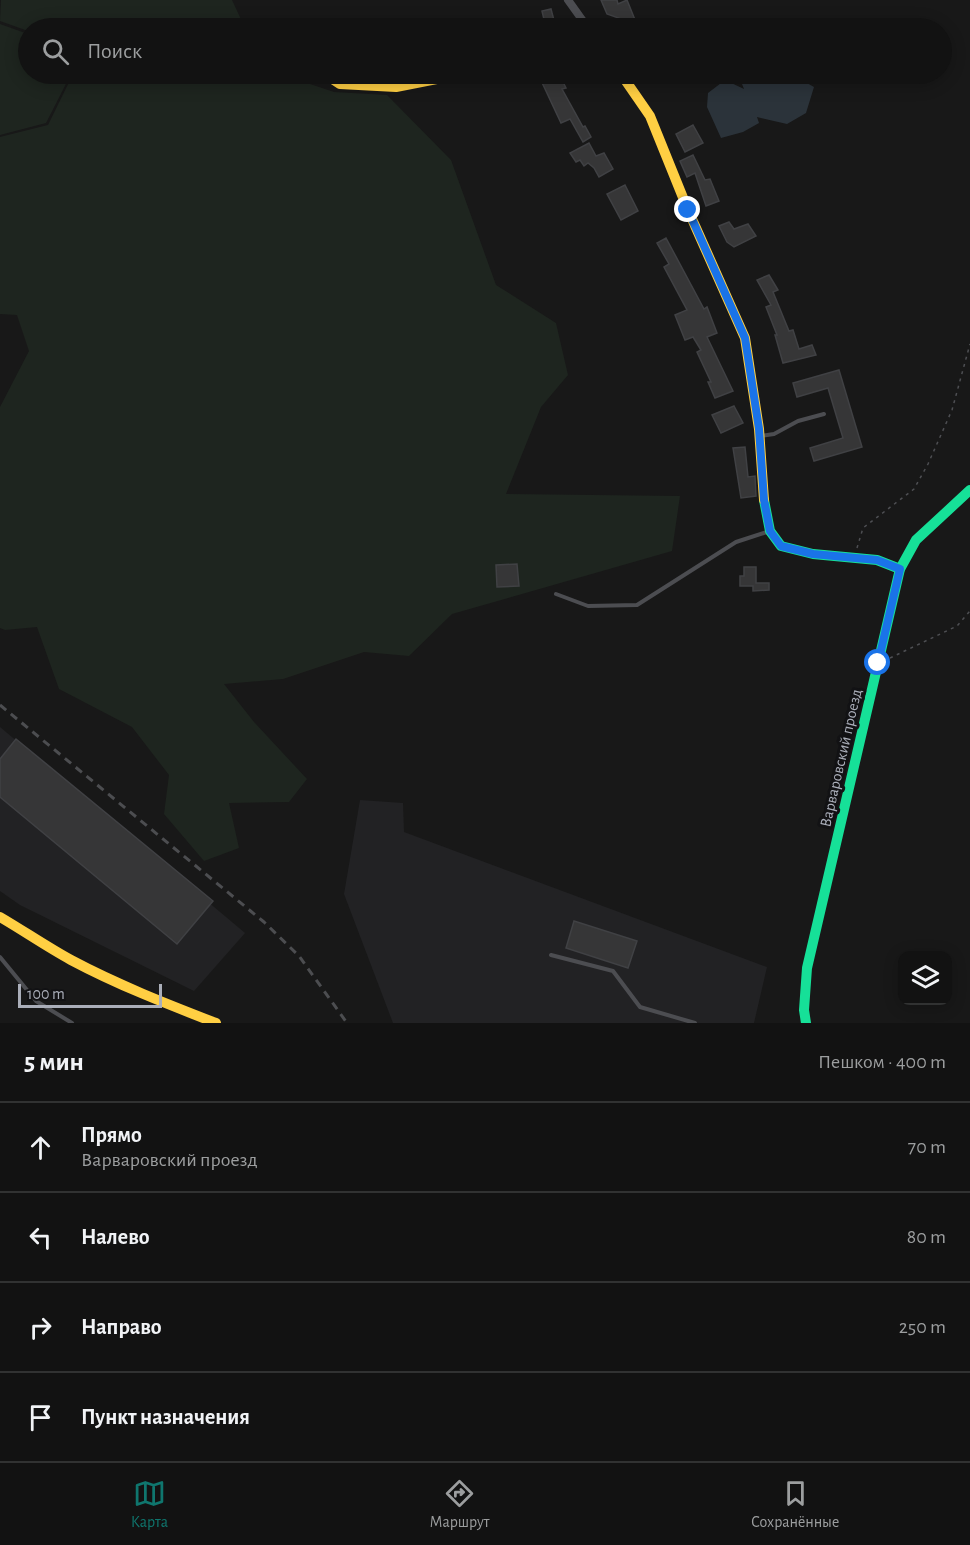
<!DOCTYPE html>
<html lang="ru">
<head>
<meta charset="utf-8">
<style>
  body { margin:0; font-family:"Alegreya Sans",sans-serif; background:#1f2020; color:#f1f3f6 }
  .controls { position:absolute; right:18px; bottom:18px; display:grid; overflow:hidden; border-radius:12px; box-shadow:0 3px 15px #0003 }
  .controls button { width:54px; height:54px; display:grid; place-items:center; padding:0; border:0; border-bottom:2px solid #313232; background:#121212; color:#f1f3f6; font:30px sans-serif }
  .scale { position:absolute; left:18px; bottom:15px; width:144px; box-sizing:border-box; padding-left:6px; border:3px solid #aaaeb9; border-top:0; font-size:16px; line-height:21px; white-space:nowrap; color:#aaaeb9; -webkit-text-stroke:4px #121214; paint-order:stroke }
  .stop { position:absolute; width:18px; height:18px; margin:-14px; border:4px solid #1a73e8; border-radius:50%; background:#fff }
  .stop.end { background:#1a73e8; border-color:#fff; box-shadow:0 2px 6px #0008 }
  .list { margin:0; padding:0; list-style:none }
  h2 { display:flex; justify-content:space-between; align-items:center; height:78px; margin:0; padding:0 24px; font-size:26px }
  h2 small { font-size:20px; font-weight:400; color:#9c9e9f }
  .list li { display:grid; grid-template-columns:39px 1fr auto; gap:18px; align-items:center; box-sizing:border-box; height:90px; padding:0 24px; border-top:2px solid #313232 }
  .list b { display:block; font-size:22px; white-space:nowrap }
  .list p { margin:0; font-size:20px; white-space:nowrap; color:#9c9e9f }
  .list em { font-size:20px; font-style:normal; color:#9c9e9f }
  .icon { flex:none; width:33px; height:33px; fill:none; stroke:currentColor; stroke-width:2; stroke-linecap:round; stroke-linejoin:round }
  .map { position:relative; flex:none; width:970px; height:1023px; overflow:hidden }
  .search { position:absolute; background:#121212; box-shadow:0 3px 15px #0003; left:18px; right:18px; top:18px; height:66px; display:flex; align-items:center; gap:15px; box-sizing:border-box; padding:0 21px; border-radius:33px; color:#9c9e9f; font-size:22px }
  .sheet { height:438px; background:#121212 }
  nav { display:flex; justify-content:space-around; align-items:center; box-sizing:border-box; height:84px; border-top:2px solid #313232; background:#121212; font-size:16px; color:#9c9e9f }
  nav a { display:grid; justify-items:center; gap:3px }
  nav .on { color:#0f766e }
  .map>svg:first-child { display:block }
  .built { fill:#222224 }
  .green { fill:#1e251f }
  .water { fill:#2b333a }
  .building { fill:#363637; stroke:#404144; stroke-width:1.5 }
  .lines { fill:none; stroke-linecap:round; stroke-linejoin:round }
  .path { stroke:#4e4f53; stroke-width:1.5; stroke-dasharray:3 4.5; stroke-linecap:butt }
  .lane { stroke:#4c4d51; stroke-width:4 }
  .street { stroke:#4c4d51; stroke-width:8 }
  .fast { stroke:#16e098; stroke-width:10 }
  .slow { stroke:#ffcf43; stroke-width:10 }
  .rail { stroke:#4c4d50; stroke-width:3; stroke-dasharray:8 6; stroke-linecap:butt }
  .route { stroke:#1a73e8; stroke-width:8 }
  .labels { text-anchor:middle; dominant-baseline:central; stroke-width:6; stroke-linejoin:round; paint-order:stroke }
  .street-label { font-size:16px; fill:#aaaeb9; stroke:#121214 }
</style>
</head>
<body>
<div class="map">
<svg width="970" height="1023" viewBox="0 0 970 1023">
  <rect width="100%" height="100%" fill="#181818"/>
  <g class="built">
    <polygon points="0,727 245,933 194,991 20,905 0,891"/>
    <polygon points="360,800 403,803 404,832 767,967 754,1023 393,1023 344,894"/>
  </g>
  <g class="green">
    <polygon points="1,0 232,0 245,28 28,28 28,31 0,21"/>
    <polygon points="0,24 28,34 28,74 71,74 46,123 0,135"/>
    <polygon points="73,74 290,74 292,78 334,92 387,95 451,160 496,285 556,323 568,375 541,407 506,494 680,496 672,551 452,614 409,656 364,652 283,679 224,684 254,722 307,779 289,802 229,803 239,848 204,861 164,814 169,775 132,727 59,689 37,627 5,630 0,628 0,407 29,351 17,315 0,314 0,137 48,125"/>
  </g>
  <path class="water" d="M744 74C776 73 787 70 814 87L806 113 787 124 757 117 759 123 743 132 721 138 707 107 708 93 725 80 744 89 742 84Z"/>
  <g class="building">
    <polygon points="601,0 617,0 618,4 627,0 637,25 631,28 611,28 627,21 607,14"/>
    <polygon points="551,9 556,28 546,28 542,11"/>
    <polygon points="538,74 559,74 566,88 562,89 583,127 585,126 591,137 583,142 570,119 561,123"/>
    <polygon points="693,125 703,143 685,152 676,134"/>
    <polygon points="589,143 596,156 604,153 613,169 599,177 594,168 588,163 584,166 580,160 576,162 570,153"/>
    <polygon points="693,155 705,180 710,179 719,201 706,206 695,173 687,177 680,161"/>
    <polygon points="625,185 638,211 621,220 607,194"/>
    <polygon points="729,222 734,229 748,224 756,236 734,247 727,242 719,226"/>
    <polygon points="666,238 704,309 707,307 717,333 707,337 733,391 715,398 708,382 711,382 697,352 701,350 693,337 685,340 675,315 687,310 664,267 669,264 657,243"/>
    <polygon points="769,275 778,290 773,292 789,331 793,330 799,349 812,345 816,355 783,363 775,335 777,335 766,307 771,305 757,280"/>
    <polygon points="839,370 862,447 814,461 810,448 843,438 828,388 797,397 793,383"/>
    <polygon points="734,406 743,423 721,433 712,415"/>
    <polygon points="745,447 748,477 755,476 756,496 741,498 733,448"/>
    <polygon points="517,564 519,586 497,587 496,565"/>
    <polygon points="744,567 756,567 756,583 769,583 769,590 753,591 753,586 740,586 740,576 744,576"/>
    <polygon points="16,739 213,901 177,944 0,797 0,759"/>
    <polygon points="574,921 637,941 628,968 566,948"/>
  </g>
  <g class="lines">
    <g class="path">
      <polyline points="857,548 863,528 914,489 928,464 952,410 970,344"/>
      <polyline points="890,658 957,626 970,611"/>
    </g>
    <g class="lane">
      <polyline points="760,436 774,434 798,421 824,414"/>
      <polyline points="556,594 588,606 637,605 736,542 770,531"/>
      <polyline points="551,955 613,971 640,1007 695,1023"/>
      <polyline points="0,957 36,1001 72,1023"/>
    </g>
    <polyline class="street" points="568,0 588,28"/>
    <g class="fast">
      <polyline points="764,500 770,531 781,546 813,554 877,560 900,569"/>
      <polyline points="806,1023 804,1010 807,968 900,569 916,540 970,490"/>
    </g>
    <g class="slow">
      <polyline points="325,74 340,84 396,87 462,74"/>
      <polyline points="621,74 650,116 688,210 745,338 759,429 764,500"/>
      <path d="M0 917C24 931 47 947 71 960 118 985 167 1004 216 1023"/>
    </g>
    <polyline class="rail" points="0,705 264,922 299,956 347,1023"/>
  </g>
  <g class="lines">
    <polyline class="route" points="688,210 745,338 759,429 764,500 770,531 781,546 813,554 877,560 900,569 878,663"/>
  </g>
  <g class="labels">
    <g class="street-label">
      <text transform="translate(841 758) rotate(-77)">Варваровский проезд</text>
    </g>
  </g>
</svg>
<div class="controls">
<button><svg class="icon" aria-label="layers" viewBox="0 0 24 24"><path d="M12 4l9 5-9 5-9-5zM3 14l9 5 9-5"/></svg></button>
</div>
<div class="scale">100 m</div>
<div class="stop" style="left:878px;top:663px"></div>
<div class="stop end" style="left:688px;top:210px"></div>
<div class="search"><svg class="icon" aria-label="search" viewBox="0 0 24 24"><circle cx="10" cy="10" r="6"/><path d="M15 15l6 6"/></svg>Поиск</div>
</div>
<section class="sheet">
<h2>5 мин<small>Пешком · 400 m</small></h2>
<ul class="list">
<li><svg class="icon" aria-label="ahead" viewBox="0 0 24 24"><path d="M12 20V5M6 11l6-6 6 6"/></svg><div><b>Прямо</b><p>Варваровский проезд</p></div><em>70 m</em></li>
<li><svg class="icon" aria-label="left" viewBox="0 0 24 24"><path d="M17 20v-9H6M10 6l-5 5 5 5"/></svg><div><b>Налево</b></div><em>80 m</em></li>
<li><svg class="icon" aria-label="right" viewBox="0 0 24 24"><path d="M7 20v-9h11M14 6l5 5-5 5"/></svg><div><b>Направо</b></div><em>250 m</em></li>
<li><svg class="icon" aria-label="arrive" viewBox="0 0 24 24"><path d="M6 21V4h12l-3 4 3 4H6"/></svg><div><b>Пункт назначения</b></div></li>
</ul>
</section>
<nav>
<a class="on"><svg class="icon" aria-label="map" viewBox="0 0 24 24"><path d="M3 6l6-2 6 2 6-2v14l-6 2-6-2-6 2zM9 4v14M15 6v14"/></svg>Карта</a>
<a><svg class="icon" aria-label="directions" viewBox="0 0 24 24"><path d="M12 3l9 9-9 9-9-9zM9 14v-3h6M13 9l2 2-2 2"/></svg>Маршрут</a>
<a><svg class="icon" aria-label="saved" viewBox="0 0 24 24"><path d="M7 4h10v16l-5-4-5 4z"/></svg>Сохранённые</a>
</nav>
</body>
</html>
